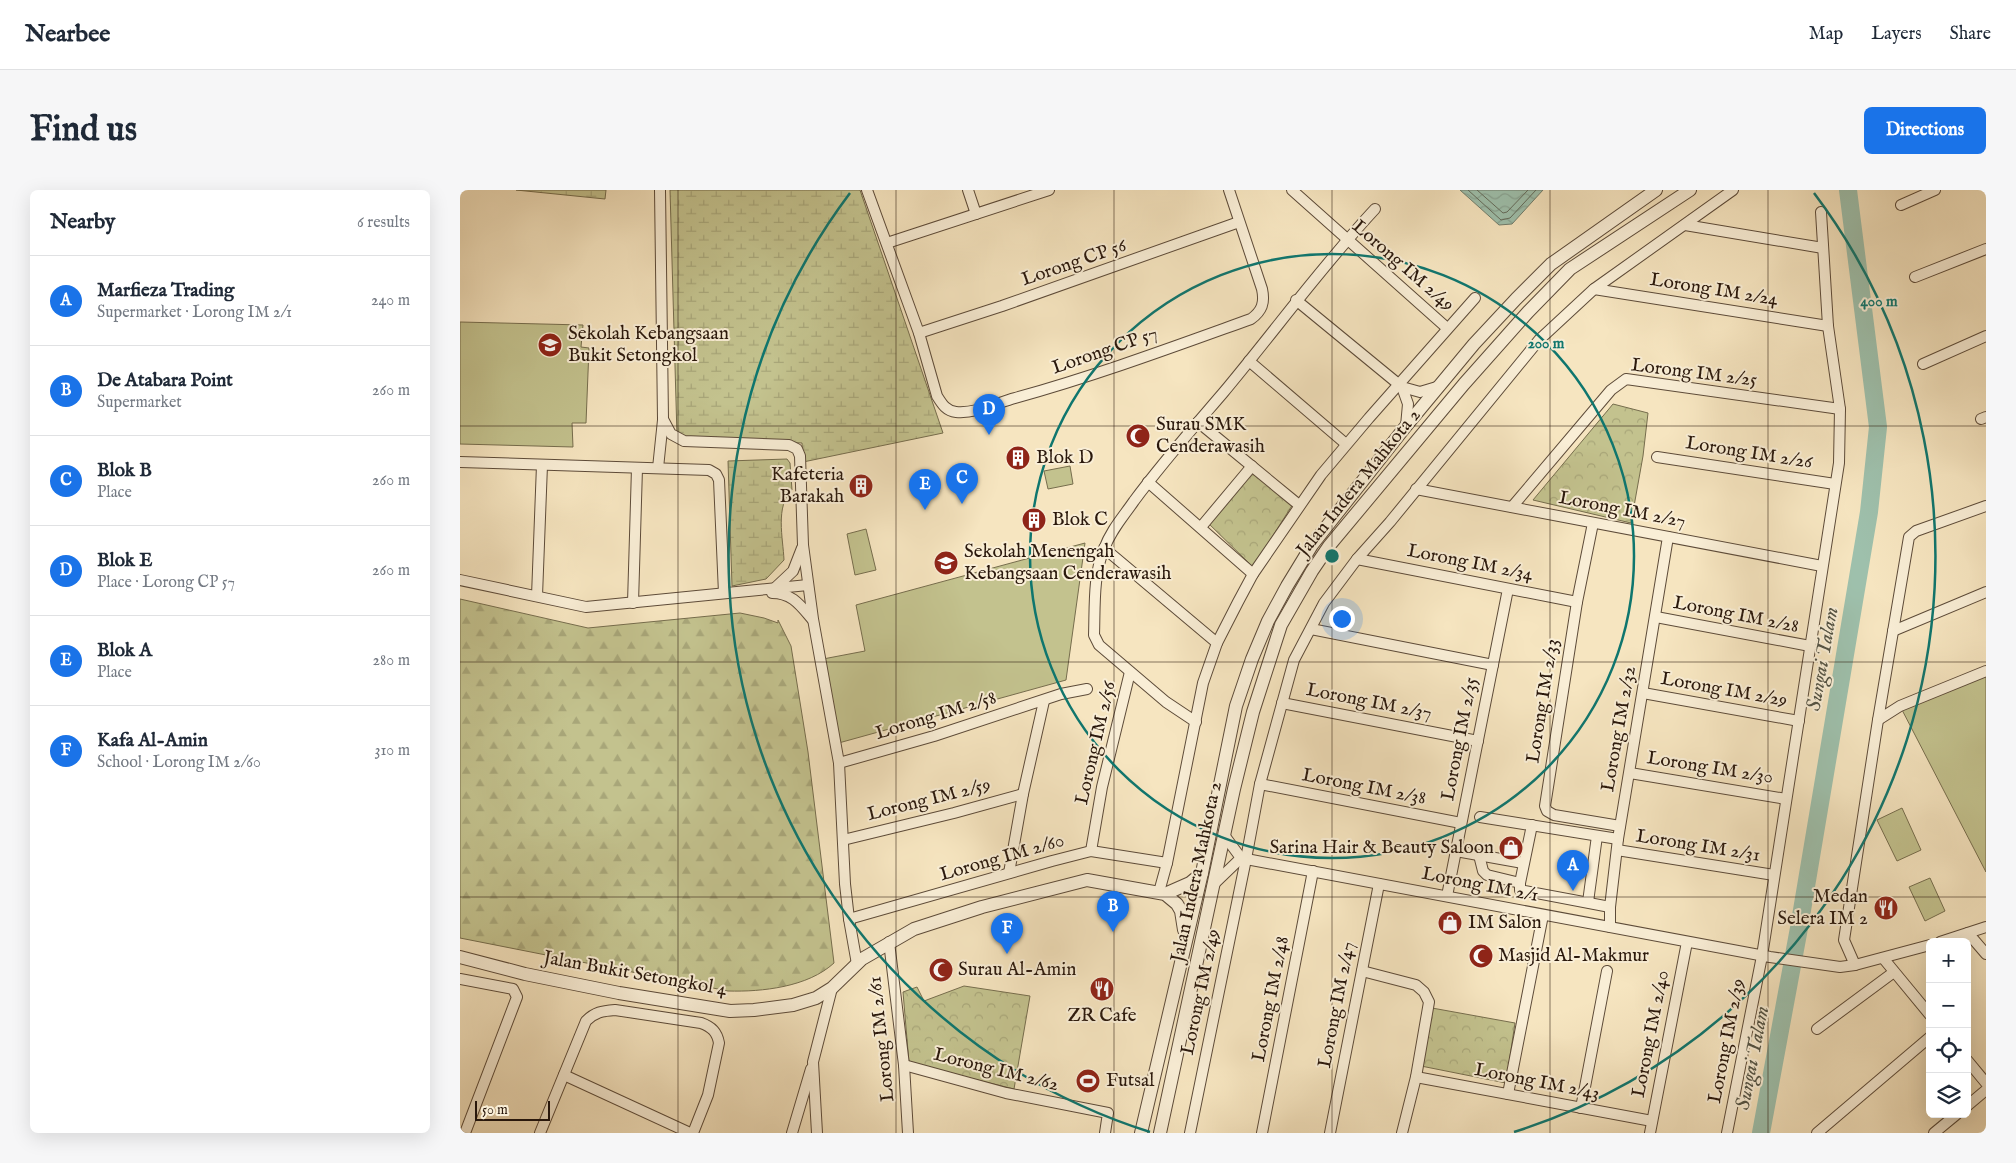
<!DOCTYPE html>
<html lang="en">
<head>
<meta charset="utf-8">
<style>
  body { margin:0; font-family:"IM FELL English",serif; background:#f6f6f7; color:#1f2937 }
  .controls { position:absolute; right:15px; bottom:15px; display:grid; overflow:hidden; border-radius:8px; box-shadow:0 5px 20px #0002 }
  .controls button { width:45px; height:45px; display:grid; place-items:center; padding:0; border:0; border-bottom:1px solid #e0e1e3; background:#fff; color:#1f2937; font:25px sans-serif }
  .scale { position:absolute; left:15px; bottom:12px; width:75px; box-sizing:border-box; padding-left:5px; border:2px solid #2a180c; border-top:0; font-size:14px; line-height:18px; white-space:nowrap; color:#2a180c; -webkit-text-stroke:4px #f9eed6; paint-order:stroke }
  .you { position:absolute; left:881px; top:428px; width:18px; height:18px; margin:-12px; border:4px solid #fff; border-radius:50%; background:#1a73e8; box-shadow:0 0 0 8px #1a73e833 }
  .badge { display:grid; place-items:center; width:32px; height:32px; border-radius:50%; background:#1a73e8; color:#fff; font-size:16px; font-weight:700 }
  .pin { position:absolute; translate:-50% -41px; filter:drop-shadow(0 1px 2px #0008) }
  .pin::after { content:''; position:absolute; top:26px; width:18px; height:15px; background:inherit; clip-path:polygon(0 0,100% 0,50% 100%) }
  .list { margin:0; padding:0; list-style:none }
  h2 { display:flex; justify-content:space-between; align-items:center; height:65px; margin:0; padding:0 20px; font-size:21px }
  h2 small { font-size:16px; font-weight:400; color:#747a83 }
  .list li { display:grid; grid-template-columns:32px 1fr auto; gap:15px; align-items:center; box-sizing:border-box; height:90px; padding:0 20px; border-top:1px solid #e0e1e3 }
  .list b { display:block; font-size:19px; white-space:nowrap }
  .list p { margin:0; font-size:16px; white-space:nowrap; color:#747a83 }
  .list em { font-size:16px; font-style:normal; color:#747a83 }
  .icon { flex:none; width:28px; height:28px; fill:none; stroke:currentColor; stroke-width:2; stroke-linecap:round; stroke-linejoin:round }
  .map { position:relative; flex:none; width:1526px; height:943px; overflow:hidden; border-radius:8px }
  header { display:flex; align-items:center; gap:30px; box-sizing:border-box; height:70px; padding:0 25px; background:#fff; border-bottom:1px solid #e0e1e3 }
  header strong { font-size:24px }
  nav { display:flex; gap:28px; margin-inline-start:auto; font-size:18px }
  .intro { display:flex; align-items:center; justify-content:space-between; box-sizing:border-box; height:120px; padding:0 30px }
  h1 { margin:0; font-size:35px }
  .button { padding:12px 22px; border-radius:8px; background:#1a73e8; color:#fff; font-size:18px; font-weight:700 }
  main { display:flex; gap:30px; padding:0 30px }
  aside { flex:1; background:#fff; border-radius:8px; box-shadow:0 5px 20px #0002 }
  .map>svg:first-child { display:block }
  .forest { fill:url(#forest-firs); stroke:#766d4d }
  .wetland { fill:url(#wetland-marsh); stroke:#766d4d }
  .park { fill:url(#park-crowns); stroke:#766d4d }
  .garden { fill:#c3c28e; stroke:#766d4d }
  .water { fill:url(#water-waves); stroke:#707d6c }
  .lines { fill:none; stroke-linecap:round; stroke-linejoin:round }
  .shore { stroke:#646c5c; stroke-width:1 }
  .river { stroke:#9ec0ac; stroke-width:18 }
  .minor-casing { stroke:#5d4b39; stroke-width:12 }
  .tertiary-casing { stroke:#5d4b39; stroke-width:14 }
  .minor { stroke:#f9eed6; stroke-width:10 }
  .tertiary { stroke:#f9eed6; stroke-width:12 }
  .grid { fill:none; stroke:#2a180c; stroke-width:1; stroke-opacity:0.55 }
  .ring { fill:none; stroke:#0f766e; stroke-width:2.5 }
  .labels { text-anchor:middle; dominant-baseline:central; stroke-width:4; stroke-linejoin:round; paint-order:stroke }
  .street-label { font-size:19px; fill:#2a180c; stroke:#f9eed6 }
  .poi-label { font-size:19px; fill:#2a180c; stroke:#f9eed6; text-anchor:start }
  .water-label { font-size:20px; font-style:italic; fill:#535344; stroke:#f9eed6 }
  .centre { fill:#0f766e; stroke:#f9eed6; stroke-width:2.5 }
  .ring-label { font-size:15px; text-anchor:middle; font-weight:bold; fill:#0f766e; stroke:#f9eed6; stroke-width:4; stroke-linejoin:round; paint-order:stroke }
</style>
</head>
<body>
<header>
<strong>Nearbee</strong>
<nav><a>Map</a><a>Layers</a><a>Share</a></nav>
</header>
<div class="intro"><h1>Find us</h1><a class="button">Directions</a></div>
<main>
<aside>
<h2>Nearby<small>6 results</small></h2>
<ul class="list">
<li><span class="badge">A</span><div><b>Marfieza Trading</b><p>Supermarket · Lorong IM 2/1</p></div><em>240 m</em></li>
<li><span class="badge">B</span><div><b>De Atabara Point</b><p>Supermarket</p></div><em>260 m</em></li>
<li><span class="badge">C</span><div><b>Blok B</b><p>Place</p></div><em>260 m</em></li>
<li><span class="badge">D</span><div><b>Blok E</b><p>Place · Lorong CP 57</p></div><em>260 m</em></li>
<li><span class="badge">E</span><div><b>Blok A</b><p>Place</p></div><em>280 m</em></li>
<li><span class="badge">F</span><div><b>Kafa Al-Amin</b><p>School · Lorong IM 2/60</p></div><em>310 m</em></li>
</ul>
</aside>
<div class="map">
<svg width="1526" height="943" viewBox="0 0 1526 943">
  <defs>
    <pattern id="forest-firs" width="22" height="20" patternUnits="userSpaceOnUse" patternTransform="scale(1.25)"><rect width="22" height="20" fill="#c3c28e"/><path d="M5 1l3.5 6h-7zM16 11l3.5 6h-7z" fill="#a8a679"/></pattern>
    <pattern id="wetland-marsh" width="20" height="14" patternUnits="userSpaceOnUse" patternTransform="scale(1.25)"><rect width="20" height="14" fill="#c3c28e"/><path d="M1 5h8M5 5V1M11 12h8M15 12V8" fill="none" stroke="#a8a679"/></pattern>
    <pattern id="park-crowns" width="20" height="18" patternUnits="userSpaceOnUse" patternTransform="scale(1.25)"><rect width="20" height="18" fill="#c3c28e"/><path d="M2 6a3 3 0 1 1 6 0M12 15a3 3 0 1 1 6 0" fill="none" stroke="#a8a679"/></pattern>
    <pattern id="water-waves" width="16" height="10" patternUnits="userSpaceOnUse" patternTransform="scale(1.25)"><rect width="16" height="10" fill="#9ec0ac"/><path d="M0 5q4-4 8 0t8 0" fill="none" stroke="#88a493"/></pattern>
  </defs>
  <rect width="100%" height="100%" fill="#f6e5c0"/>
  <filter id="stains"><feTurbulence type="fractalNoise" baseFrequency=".004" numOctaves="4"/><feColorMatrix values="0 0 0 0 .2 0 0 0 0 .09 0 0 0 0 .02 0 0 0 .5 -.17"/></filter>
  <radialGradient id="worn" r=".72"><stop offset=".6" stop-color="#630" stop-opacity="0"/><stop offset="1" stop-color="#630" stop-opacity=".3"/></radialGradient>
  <path class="forest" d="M0 409 128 438 280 423 304 428 318 433V430L331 456 348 562 374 773C348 797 302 802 268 801L0 748Z"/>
  <g class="wetland">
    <polygon points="56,0 146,0 145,9"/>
    <polygon points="210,0 400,0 483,243 343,272 342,253 217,246"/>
    <path d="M327 269 330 273 332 300C315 316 323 348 324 370L306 389 272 396 268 271Z"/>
  </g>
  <g class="park">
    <polygon points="1153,214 1188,223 1183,266 1171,333 1073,310"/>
    <polygon points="788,277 833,314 793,377 744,329"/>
    <polygon points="504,796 570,806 554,899 449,873 443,802 457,797 464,811"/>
    <polygon points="972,818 1055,833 1046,893 961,876"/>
  </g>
  <g class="garden">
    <polygon points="0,132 123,135 121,157 129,158 126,233 112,233 113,257 0,254"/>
    <polygon points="610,276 613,294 588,299 584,281"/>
    <polygon points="406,339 416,380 395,385 387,344"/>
    <polygon points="625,353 606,490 375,554 363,469 405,461 396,415"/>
    <polygon points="1526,481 1526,682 1440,516"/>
    <polygon points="1442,618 1461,660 1437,671 1417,630"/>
    <polygon points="1470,688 1485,721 1465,731 1449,697"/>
  </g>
  <polygon class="water" points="1000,0 1083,0 1052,34 1039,35"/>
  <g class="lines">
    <g class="shore">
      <polyline points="1008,0 1041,30 1050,28 1076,0"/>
      <polyline points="1017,0 1043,23 1047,22 1068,0"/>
    </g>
    <polyline class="river" points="1301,943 1339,738 1409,322 1418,237 1388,0"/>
    <defs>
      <g id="minor">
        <polyline points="200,0 203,229 211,244 224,251 329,255 337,259 340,266 343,355 353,429 379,573 385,694 389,729 397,774"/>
        <path d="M407 0 459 143 477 206C482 214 486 221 496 222 515 224 537 213 555 208 635 186 713 157 791 129 802 121 805 113 802 99L769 0"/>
        <polyline points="508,0 516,24"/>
        <polyline points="832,0 987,138"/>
        <polyline points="1441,15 1475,0"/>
        <polyline points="1225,35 1363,58"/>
        <polyline points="427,53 589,0"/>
        <polyline points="1455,87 1526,59"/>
        <polyline points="1134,99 1368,136"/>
        <polyline points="836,110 942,197 948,214 946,236"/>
        <polyline points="459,143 542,116 779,32"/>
        <polyline points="789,171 886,254"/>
        <polyline points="1463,174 1526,146"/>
        <polyline points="942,197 960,202 980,196"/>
        <polyline points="1521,229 1526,227"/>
        <polyline points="738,232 839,315"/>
        <polyline points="1197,267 1375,294"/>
        <polyline points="0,272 249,280 256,284 259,290 264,403"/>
        <polyline points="198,278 203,230"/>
        <polyline points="688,292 793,384"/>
        <polyline points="956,299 1362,376"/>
        <polyline points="1526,316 1456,341 1449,347 1418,530 1440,516 1526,481"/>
        <polyline points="1052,317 1151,200 1166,189 1380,219"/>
        <polyline points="1133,333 1117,412 1085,616 1087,621 1094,625 1160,636"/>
        <polyline points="741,337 792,276"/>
        <polyline points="644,358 757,453"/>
        <polyline points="897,369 1117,412"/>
        <polyline points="0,390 126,417 348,395"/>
        <polyline points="316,397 333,381 342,358"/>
        <path d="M312 403C332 403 340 415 352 429"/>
        <polyline points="77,406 82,275"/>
        <polyline points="173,413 177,278"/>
        <polyline points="1196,427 1350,456"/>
        <polyline points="851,439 1033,475"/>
        <polyline points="1433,441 1526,402"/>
        <polyline points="1183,503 1339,531"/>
        <polyline points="822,513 1018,551"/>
        <path d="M736 532 706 512 639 455 634 445C635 417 633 385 644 359 651 340 663 327 674 311 702 273 733 238 763 203 814 142 861 77 915 19"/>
        <polyline points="379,573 474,546 601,504 627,499"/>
        <polyline points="1170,583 1326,609"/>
        <polyline points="800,594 1001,633"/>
        <polyline points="1020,627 1158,649"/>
        <polyline points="1072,635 1060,693 1060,700 1150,717"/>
        <polyline points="764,645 781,668 1310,767 1380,777 1395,775 1470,755"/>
        <polyline points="383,650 494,623 563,604"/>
        <polyline points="1157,660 1314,685"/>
        <polyline points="631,661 642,597 670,482"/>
        <polyline points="996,661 1063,673"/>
        <polyline points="1019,665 1023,681 1027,685 1060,693"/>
        <polyline points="549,683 563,604 584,511"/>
        <polyline points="754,694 781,668"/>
        <polyline points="699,702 707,673 743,493 757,453 778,412 793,384 861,285 909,228 1015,108"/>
        <polyline points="987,706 1048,399"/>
        <polyline points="1128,712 1137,646"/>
        <polyline points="389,729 592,671 631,661 707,673"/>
        <polyline points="1150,737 1150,717 1158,649 1208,347"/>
        <polyline points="1508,743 1526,764"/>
        <polyline points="429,752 444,875 448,943"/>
        <polyline points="1480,752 1526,737"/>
        <polyline points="1423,768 1470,825"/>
        <polyline points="1395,775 1384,750 1418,530"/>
        <polyline points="902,781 956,795 964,802 969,812 956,887 942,943"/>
        <polyline points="0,789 53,799 57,807 5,943"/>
        <polyline points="1357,839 1434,782"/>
        <polyline points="1507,870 1526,893"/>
        <polyline points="444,875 546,903 648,923 645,943"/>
        <polyline points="104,885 230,943"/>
        <polyline points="956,887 1192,931"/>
        <polyline points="1048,904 1083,725"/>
        <polyline points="1507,916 1526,900"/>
        <polyline points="1121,918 1147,781"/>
        <path d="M80 943 126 831C135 822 142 821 155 820L241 833C252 837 257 842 259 853L248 905 233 943"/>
        <polyline points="332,943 351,879"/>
        <polyline points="357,943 353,872 372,798"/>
        <polyline points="730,943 786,669 800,594 834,470 864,413 897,369 930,332 1079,150 1134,99 1273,0"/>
        <polyline points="802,943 853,681"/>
        <polyline points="870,943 919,694"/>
        <polyline points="1190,943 1227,752"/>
        <polyline points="1267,943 1302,766 1379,273 1380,219 1368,136 1361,22"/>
        <polyline points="1357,943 1470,847"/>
        <polyline points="1474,943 1497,924"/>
      </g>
      <g id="tertiary">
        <polyline points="705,704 730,693 742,683"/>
        <polyline points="0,767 65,784 159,803 270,821 294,820 333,815 356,808 372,798 402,769 454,739 522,717 627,690 705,704 717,714 721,721 724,740"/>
        <polyline points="681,943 742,683 776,516 792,469 808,431 827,396 852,355 946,236 1014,154 1056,109 1091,74 1196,0"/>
        <polyline points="700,943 774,599 793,522 821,435 852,381 869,356 1004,194 1068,122 1110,79 1230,0"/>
      </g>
    </defs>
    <use href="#minor" class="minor-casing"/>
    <use href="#tertiary" class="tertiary-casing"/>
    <use href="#minor" class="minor"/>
    <use href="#tertiary" class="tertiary"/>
  </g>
  <path class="grid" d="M218 0V943M436 0V943M654 0V943M872 0V943M1090 0V943M1308 0V943M0 236H1526M0 472H1526M0 707H1526"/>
  <g class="ring">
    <circle cx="872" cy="366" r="302"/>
    <path d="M690 942A604 604 0 0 1 390 3M1354 3A604 604 0 0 1 1054 942"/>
  </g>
  <defs>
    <symbol id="school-disc" viewBox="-11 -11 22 22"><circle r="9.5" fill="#8f2418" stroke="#f9eed6"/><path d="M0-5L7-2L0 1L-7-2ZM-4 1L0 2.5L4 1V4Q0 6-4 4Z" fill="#fff"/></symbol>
    <symbol id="mosque-disc" viewBox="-11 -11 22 22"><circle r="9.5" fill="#8f2418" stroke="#f9eed6"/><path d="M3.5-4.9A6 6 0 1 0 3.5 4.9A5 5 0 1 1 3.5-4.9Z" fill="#fff"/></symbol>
    <symbol id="building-disc" viewBox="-11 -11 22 22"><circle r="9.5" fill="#8f2418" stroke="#f9eed6"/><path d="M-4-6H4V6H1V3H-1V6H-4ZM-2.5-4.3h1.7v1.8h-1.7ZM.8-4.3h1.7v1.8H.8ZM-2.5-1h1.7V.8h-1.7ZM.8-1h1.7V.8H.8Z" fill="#fff"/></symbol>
    <symbol id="shop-disc" viewBox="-11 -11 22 22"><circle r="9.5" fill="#8f2418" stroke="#f9eed6"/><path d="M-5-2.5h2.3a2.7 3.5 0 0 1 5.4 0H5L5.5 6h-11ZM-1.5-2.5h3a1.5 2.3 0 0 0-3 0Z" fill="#fff"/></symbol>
    <symbol id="restaurant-disc" viewBox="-11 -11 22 22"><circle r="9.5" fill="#8f2418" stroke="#f9eed6"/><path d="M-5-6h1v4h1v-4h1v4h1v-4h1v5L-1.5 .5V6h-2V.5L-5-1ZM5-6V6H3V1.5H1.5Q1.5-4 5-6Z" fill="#fff"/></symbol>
    <symbol id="stadium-disc" viewBox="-11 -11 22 22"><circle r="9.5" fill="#8f2418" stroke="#f9eed6"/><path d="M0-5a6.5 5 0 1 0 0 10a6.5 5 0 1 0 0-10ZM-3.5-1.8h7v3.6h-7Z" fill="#fff"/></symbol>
  </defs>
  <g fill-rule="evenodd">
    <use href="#school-disc" x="76" y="141" width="28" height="28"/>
    <use href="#mosque-disc" x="664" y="232" width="28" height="28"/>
    <use href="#building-disc" x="544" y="254" width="28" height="28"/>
    <use href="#building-disc" x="387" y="282" width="28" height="28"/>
    <use href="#building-disc" x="560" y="316" width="28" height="28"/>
    <use href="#school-disc" x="472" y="359" width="28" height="28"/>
    <use href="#shop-disc" x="1037" y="644" width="28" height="28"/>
    <use href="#restaurant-disc" x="1412" y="704" width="28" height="28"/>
    <use href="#shop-disc" x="976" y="719" width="28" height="28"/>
    <use href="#mosque-disc" x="1007" y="752" width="28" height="28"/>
    <use href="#mosque-disc" x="467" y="766" width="28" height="28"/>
    <use href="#restaurant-disc" x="628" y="785" width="28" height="28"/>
    <use href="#stadium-disc" x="614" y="877" width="28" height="28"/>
  </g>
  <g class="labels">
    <g class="street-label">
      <text transform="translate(614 73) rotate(-19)">Lorong CP 56</text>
      <text transform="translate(943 76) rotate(41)">Lorong IM 2/49</text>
      <text transform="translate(1254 100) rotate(9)">Lorong IM 2/24</text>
      <text transform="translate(645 161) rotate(-19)">Lorong CP 57</text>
      <text transform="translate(1234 183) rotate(7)">Lorong IM 2/25</text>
      <text transform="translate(1289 263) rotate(9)">Lorong IM 2/26</text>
      <text transform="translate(899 293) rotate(-51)">Jalan Indera Mahkota 2</text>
      <text transform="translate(1162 320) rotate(11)">Lorong IM 2/27</text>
      <text transform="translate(1010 373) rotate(11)">Lorong IM 2/34</text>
      <text transform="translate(1276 425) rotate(11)">Lorong IM 2/28</text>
      <text transform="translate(1264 500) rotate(10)">Lorong IM 2/29</text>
      <text transform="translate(1083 511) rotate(-81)">Lorong IM 2/33</text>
      <text transform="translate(909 512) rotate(11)">Lorong IM 2/37</text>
      <text transform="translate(476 526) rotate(-17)">Lorong IM 2/58</text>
      <text transform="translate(1159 539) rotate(-80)">Lorong IM 2/32</text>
      <text transform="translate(1000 549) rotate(-79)">Lorong IM 2/35</text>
      <text transform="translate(636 553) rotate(-77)">Lorong IM 2/56</text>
      <text transform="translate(1250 578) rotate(9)">Lorong IM 2/30</text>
      <text transform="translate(904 597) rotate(11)">Lorong IM 2/38</text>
      <text transform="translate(469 610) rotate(-14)">Lorong IM 2/59</text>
      <text transform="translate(1238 656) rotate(9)">Lorong IM 2/31</text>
      <text transform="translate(542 668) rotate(-16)">Lorong IM 2/60</text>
      <text transform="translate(737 682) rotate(-78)">Jalan Indera Mahkota 2</text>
      <text transform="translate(1020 695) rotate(11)">Lorong IM 2/1</text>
      <text transform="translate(175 784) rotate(10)">Jalan Bukit Setongkol 4</text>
      <text transform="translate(741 802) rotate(-78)">Lorong IM 2/49</text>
      <text transform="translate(811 809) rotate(-79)">Lorong IM 2/48</text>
      <text transform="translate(877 815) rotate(-79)">Lorong IM 2/47</text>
      <text transform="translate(1191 844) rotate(-79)">Lorong IM 2/40</text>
      <text transform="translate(422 849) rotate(-96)">Lorong IM 2/61</text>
      <text transform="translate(1267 851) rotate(-79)">Lorong IM 2/39</text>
      <text transform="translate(536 880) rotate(14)">Lorong IM 2/62</text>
      <text transform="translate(1077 892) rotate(11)">Lorong IM 2/43</text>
    </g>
    <g class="poi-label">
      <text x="108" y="144">Sekolah Kebangsaan<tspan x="108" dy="22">Bukit Setongkol</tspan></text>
      <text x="696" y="235">Surau SMK<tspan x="696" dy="22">Cenderawasih</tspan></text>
      <text x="576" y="268">Blok D</text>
      <text x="384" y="285" text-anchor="end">Kafeteria<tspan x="384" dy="22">Barakah</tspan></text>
      <text x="592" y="330">Blok C</text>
      <text x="504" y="362">Sekolah Menengah<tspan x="504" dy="22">Kebangsaan Cenderawasih</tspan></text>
      <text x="1034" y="658" text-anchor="end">Sarina Hair &amp; Beauty Saloon</text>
      <text x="1408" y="707" text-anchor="end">Medan<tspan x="1408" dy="22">Selera IM 2</tspan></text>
      <text x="1008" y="733">IM Salon</text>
      <text x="1038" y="766">Masjid Al-Makmur</text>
      <text x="498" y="780">Surau Al-Amin</text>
      <text x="642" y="826" text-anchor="middle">ZR Cafe</text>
      <text x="646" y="891">Futsal</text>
    </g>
    <g class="water-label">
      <text transform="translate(1363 469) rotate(-80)">Sungai Talam</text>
      <text transform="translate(1293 868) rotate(-79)">Sungai Talam</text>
    </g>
  </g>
  <circle cx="872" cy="366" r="8" class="centre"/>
  <g class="ring-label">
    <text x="1419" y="116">400 m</text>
    <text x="1086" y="158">200 m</text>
  </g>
  <rect width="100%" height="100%" filter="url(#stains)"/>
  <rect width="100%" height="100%" fill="url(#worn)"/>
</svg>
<div class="controls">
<button>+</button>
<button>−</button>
<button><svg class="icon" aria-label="locate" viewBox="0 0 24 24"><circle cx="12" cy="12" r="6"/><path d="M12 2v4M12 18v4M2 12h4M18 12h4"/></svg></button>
<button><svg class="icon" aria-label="layers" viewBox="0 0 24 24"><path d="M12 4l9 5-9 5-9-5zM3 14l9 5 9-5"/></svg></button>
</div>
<div class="scale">50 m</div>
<div class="you"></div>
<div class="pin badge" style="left:1113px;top:701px">A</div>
<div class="pin badge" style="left:653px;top:742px">B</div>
<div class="pin badge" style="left:502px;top:314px">C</div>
<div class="pin badge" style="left:529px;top:245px">D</div>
<div class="pin badge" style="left:465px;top:320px">E</div>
<div class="pin badge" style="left:547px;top:764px">F</div>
</div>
</main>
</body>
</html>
